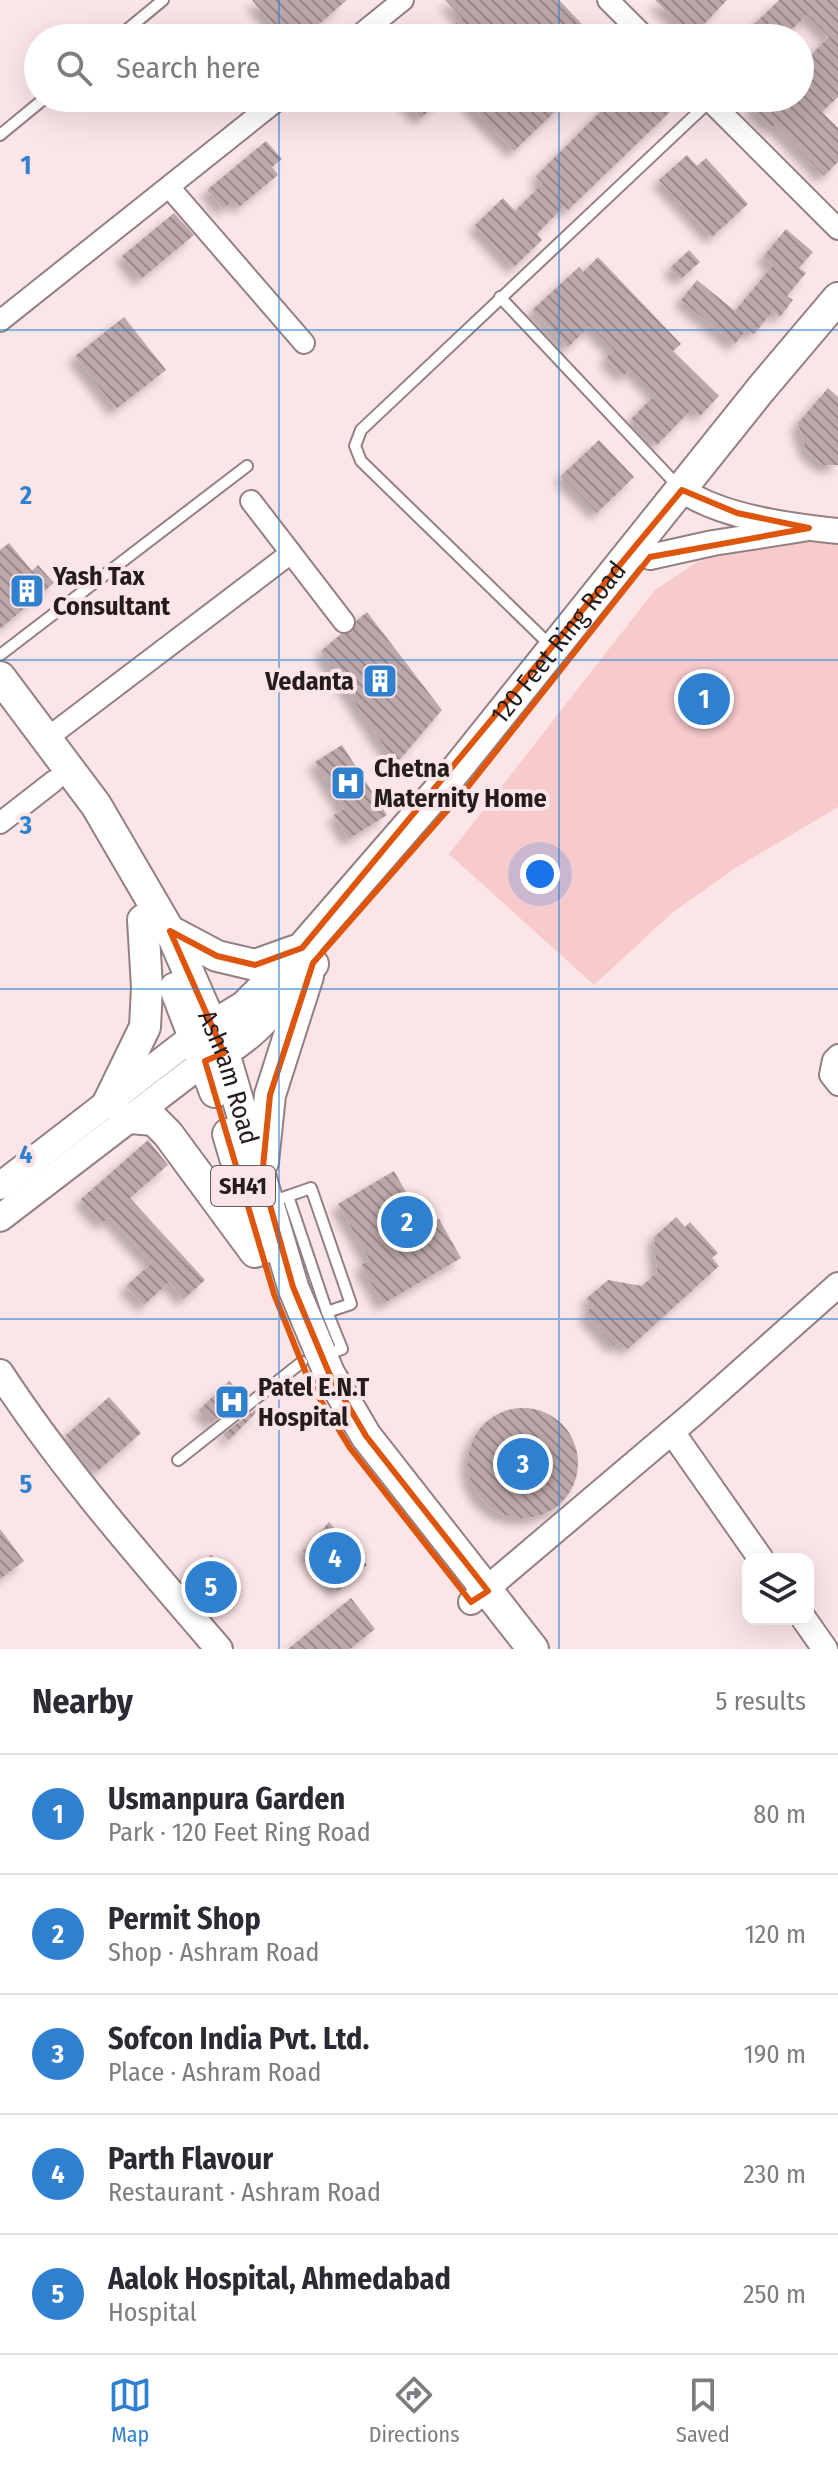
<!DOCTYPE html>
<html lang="en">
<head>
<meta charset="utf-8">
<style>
  body { margin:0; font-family:"Fira Sans Condensed",sans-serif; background:#f7f7f7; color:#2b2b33 }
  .controls { position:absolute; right:24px; bottom:24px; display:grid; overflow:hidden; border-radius:16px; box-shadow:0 8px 32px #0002 }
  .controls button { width:72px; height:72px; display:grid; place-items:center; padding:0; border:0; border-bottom:2px solid #e1e1e2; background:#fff; color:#2b2b33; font:40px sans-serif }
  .you { position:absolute; left:540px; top:874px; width:28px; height:28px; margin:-20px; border:6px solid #fff; border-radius:50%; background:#1a73e8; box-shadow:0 0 0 12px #1a73e833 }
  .badge { display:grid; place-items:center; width:52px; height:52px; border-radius:50%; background:#3080d0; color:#fff; font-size:26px; font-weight:700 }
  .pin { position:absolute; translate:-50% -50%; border:4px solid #fff; box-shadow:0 2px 8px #0006 }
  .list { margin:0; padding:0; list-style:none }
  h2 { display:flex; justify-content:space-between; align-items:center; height:104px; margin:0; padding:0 32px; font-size:34px }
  h2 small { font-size:26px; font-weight:400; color:#7c7c81 }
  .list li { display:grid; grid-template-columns:52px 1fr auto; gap:24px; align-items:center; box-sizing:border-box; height:120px; padding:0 32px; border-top:2px solid #e1e1e2 }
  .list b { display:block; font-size:30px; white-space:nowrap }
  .list p { margin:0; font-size:26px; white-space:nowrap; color:#7c7c81 }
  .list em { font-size:26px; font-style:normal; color:#7c7c81 }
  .icon { flex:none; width:44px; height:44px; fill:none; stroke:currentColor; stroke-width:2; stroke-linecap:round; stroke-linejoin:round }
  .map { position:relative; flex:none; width:838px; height:1649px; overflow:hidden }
  .search { position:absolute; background:#fff; box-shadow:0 8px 32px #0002; left:24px; right:24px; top:24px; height:88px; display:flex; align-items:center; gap:20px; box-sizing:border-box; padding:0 28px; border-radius:44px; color:#7c7c81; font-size:30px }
  .sheet { height:704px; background:#fff }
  nav { display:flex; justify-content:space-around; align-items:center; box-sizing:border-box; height:112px; border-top:2px solid #e1e1e2; background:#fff; font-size:22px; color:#7c7c81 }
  nav a { display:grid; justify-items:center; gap:4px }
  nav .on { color:#3080d0 }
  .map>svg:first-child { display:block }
  .green { fill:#f7cacc }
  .building { fill:url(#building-back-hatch); filter:url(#shadow) }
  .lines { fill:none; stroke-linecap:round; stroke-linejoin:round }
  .service-casing { stroke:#948081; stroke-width:14 }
  .minor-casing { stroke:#948081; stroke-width:24 }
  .tertiary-casing { stroke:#948081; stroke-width:28 }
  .secondary-casing { stroke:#948081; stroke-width:30 }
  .primary-casing { stroke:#948081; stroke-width:34 }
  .service { stroke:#fff; stroke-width:10 }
  .minor { stroke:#fff; stroke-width:20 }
  .tertiary { stroke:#fff; stroke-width:24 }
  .secondary { stroke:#fff; stroke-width:26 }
  .primary { stroke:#fff; stroke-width:30 }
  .marked { fill:none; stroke:#de560d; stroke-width:6; stroke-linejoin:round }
  .grid { fill:none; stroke:#3080d0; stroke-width:2; stroke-opacity:0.55 }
  .labels { text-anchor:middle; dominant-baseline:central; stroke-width:8; stroke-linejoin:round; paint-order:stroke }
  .shield { fill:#fbe5e6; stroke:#645859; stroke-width:2 }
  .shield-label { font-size:24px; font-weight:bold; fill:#241c1d }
  .poi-label { font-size:26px; font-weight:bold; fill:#241c1d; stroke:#fbe5e6; text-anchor:start }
  .street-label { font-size:26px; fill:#241c1d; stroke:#fbe5e6 }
  .grid-label { font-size:26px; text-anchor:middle; font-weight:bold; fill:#3080d0; stroke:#fbe5e6; stroke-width:8; stroke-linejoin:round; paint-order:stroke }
</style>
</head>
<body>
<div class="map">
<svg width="838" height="1649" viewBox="0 0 838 1649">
  <defs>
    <pattern id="building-back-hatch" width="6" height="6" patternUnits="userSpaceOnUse" patternTransform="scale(2)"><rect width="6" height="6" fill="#bda8a9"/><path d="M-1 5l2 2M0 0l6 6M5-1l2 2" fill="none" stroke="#998889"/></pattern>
    <filter id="shadow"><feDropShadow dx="-7" dy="7" stdDeviation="4" flood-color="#0004"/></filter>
  </defs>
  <rect width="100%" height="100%" fill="#fbe5e6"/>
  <polygon class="green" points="809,540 838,544 838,807 737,867 673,912 594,985 449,854 655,590 697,562 716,556"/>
  <g class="building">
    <polygon points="252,0 347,0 303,38 284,38"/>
    <polygon points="445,0 559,0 595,38 440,38 462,18"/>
    <polygon points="655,0 727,0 692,37"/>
    <polygon points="779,0 838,0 838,97 822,112 838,128 838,162 824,176 775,125 772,128 751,108 761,98 800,98 800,66 829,37 807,15 783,38 740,38"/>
    <polygon points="402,98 443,98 421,118"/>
    <polygon points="463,98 569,98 514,151"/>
    <polygon points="614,98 657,98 670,112 568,210 564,206 537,234 542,240 514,267 475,225 503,198 515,211 543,183 536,176"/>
    <polygon points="266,141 282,159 272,167 278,175 239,207 234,200 223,209 207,190"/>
    <polygon points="687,155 697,166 706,158 748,204 712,237 659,180"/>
    <polygon points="174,213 194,235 141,279 122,256"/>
    <polygon points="786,229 813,252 799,268 806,273 787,296 793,300 780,317 773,311 754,334 747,329 735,344 681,300 697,280 735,311 773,265 763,257"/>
    <polygon points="689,250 700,262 681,279 670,268"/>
    <polygon points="598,257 681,344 673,351 719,396 700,416 693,408 657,445 631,419 656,394 631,369 623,376 606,358 614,350 590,326 568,347 532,310 579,267 583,272"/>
    <polygon points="124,317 166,370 116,409 75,356"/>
    <polygon points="828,388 838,397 838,465 823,465 806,450 798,423"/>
    <polygon points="599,440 634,477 597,513 561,476"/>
    <polygon points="9,543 32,571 38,565 54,583 0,629 0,550"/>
    <polygon points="367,612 442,710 396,764 321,651 341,634 352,632 357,620"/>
    <polygon points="342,745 387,815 349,839 334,815 344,809 315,762"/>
    <polygon points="148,1140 168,1165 130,1198 205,1280 184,1299 169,1282 144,1305 126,1286 152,1263 109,1217 102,1223 81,1199"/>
    <polygon points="394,1171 426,1227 439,1219 461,1258 383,1304 361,1265 370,1260 338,1204"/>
    <polygon points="676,1217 685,1227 690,1222 718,1253 712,1258 719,1266 628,1349 621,1343 614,1346 585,1314 593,1306 586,1299 608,1280 642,1286 657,1272 654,1237"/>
    <polygon points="229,1381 245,1397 212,1423 199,1410"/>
    <polygon points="109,1397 141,1433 98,1471 66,1435"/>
    <circle cx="523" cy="1463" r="55"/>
    <polygon points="256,1409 258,1411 229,1440 223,1434"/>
    <polygon points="329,1522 367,1565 337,1592 303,1551"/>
    <polygon points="0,1529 24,1561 0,1579"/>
    <polygon points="211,1555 226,1572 222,1576 238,1594 226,1604 223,1601 209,1613 182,1581"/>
    <polygon points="351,1598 375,1629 350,1649 288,1649"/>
  </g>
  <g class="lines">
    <defs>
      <g id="service">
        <polyline points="117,38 163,0"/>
        <polyline points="0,135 45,98"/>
        <polyline points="500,297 677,485"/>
        <polyline points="551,646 361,461 355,446 361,430 710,101"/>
        <polyline points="0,655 247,466"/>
        <polyline points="288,1196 327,1312"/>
        <polyline points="271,1202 311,1188 351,1304 327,1312 342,1349 325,1355"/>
        <polyline points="178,1460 302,1362"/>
      </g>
      <g id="minor">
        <polyline points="608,0 646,38"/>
        <polyline points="356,38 403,0"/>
        <polyline points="707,98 838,229"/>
        <polyline points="169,187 304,343"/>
        <polyline points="0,321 280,98"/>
        <polyline points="251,501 344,622"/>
        <polyline points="46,739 291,553"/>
        <polyline points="0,823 54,781"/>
        <polyline points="838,1055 833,1060 830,1075 838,1085"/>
      </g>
      <g id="tertiary">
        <path d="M682 490C722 517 789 526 838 531"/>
        <polyline points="634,548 650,557 713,543 809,528"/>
        <polyline points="672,1432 761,1559"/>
        <polyline points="471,1602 694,1413 838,1285"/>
        <polyline points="804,1619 825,1649"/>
      </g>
      <g id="secondary">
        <polyline points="0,1186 194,1036"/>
        <polyline points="0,1218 205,1061"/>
        <path d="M0 1373C64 1471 143 1560 219 1649"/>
      </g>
      <g id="primary">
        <path id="s1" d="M0 677 96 805 173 937 224 1053 293 1287 329 1373 366 1436 533 1649"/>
        <polyline points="170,931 217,956 255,965 294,951"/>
        <polyline points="175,988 215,1092"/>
        <path id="s2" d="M199 1034 245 1006 302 948 452 775 761 389 838 298"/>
        <path d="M208 1059C253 1041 281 999 313 964"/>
        <polyline points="108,1103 145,1027 147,987 143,920"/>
        <polyline points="130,1118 154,1120 168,1134 255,1252"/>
        <polyline points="228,1134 262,1249"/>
        <polyline points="263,1162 270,1095 308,976"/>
      </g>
    </defs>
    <use href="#service" class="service-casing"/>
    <use href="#minor" class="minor-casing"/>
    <use href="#tertiary" class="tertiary-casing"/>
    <use href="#secondary" class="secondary-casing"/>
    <use href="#primary" class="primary-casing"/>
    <use href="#service" class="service"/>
    <use href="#minor" class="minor"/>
    <use href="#tertiary" class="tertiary"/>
    <use href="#secondary" class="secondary"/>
    <use href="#primary" class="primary"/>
  </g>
  <path class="marked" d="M682 490 737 513 809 528 650 557 467 788 313 963 270 1095 262 1177 293 1287 329 1373 366 1436 488 1591 471 1602 350 1448 310 1383 274 1294 205 1061 224 1053 170 931 217 956 255 965 302 948Z"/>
  <path class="grid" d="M279 0V38M559 0V38M279 98V1649M559 98V1649M0 330H838M0 660H838M0 989H838M0 1319H838"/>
  <defs>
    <symbol id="building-square" viewBox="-11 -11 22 22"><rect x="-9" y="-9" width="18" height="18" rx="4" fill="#3080d0" stroke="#fbe5e6"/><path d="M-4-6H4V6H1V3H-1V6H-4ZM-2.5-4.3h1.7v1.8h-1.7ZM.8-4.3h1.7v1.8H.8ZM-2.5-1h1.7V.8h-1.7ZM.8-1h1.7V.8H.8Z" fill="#fff"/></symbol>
    <symbol id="hospital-square" viewBox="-11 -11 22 22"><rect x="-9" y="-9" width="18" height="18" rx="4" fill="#3080d0" stroke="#fbe5e6"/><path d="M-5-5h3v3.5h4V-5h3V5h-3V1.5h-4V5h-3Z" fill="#fff"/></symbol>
  </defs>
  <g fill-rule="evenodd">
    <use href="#building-square" x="7" y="571" width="40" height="40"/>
    <use href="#building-square" x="360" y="661" width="40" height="40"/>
    <use href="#hospital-square" x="328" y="763" width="40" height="40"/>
    <use href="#hospital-square" x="212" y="1382" width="40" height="40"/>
  </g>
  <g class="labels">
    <rect class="shield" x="211" y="1166" width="64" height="40" rx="6"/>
    <g class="shield-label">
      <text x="243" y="1186">SH41</text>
    </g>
    <g class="poi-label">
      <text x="53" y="576">Yash Tax<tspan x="53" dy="30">Consultant</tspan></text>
      <text x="354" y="681" text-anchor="end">Vedanta</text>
      <text x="374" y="768">Chetna<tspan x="374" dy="30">Maternity Home</tspan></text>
      <text x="258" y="1387">Patel E.N.T<tspan x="258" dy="30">Hospital</tspan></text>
    </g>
    <g class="street-label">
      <text stroke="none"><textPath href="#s2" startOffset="534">120 Feet Ring Road</textPath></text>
      <text stroke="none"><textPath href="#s1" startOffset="464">Ashram Road</textPath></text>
    </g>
  </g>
  <g class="grid-label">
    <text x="26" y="174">1</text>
    <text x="26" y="504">2</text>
    <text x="26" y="834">3</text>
    <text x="26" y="1163">4</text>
    <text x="26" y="1493">5</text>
  </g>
</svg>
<div class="controls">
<button><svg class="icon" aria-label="layers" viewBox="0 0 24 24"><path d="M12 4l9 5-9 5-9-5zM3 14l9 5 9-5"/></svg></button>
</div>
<div class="you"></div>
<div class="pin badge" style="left:704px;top:699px">1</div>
<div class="pin badge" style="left:407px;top:1222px">2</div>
<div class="pin badge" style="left:523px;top:1464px">3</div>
<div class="pin badge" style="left:335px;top:1558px">4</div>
<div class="pin badge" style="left:211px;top:1587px">5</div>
<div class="search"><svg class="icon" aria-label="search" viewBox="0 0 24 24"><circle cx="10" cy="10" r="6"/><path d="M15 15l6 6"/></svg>Search here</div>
</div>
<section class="sheet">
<h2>Nearby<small>5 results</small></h2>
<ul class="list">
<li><span class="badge">1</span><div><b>Usmanpura Garden</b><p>Park · 120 Feet Ring Road</p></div><em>80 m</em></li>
<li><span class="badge">2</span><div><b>Permit Shop</b><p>Shop · Ashram Road</p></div><em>120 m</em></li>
<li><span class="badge">3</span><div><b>Sofcon India Pvt. Ltd.</b><p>Place · Ashram Road</p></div><em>190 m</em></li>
<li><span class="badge">4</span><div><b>Parth Flavour</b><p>Restaurant · Ashram Road</p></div><em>230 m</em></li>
<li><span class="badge">5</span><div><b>Aalok Hospital, Ahmedabad</b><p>Hospital</p></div><em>250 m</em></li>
</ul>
</section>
<nav>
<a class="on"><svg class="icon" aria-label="map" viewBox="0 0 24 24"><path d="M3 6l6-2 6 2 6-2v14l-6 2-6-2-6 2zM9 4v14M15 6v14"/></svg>Map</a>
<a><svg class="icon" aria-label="directions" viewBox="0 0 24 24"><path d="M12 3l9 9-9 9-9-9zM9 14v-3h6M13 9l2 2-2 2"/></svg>Directions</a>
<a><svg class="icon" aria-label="saved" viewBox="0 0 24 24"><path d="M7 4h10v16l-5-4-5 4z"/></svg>Saved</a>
</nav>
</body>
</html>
